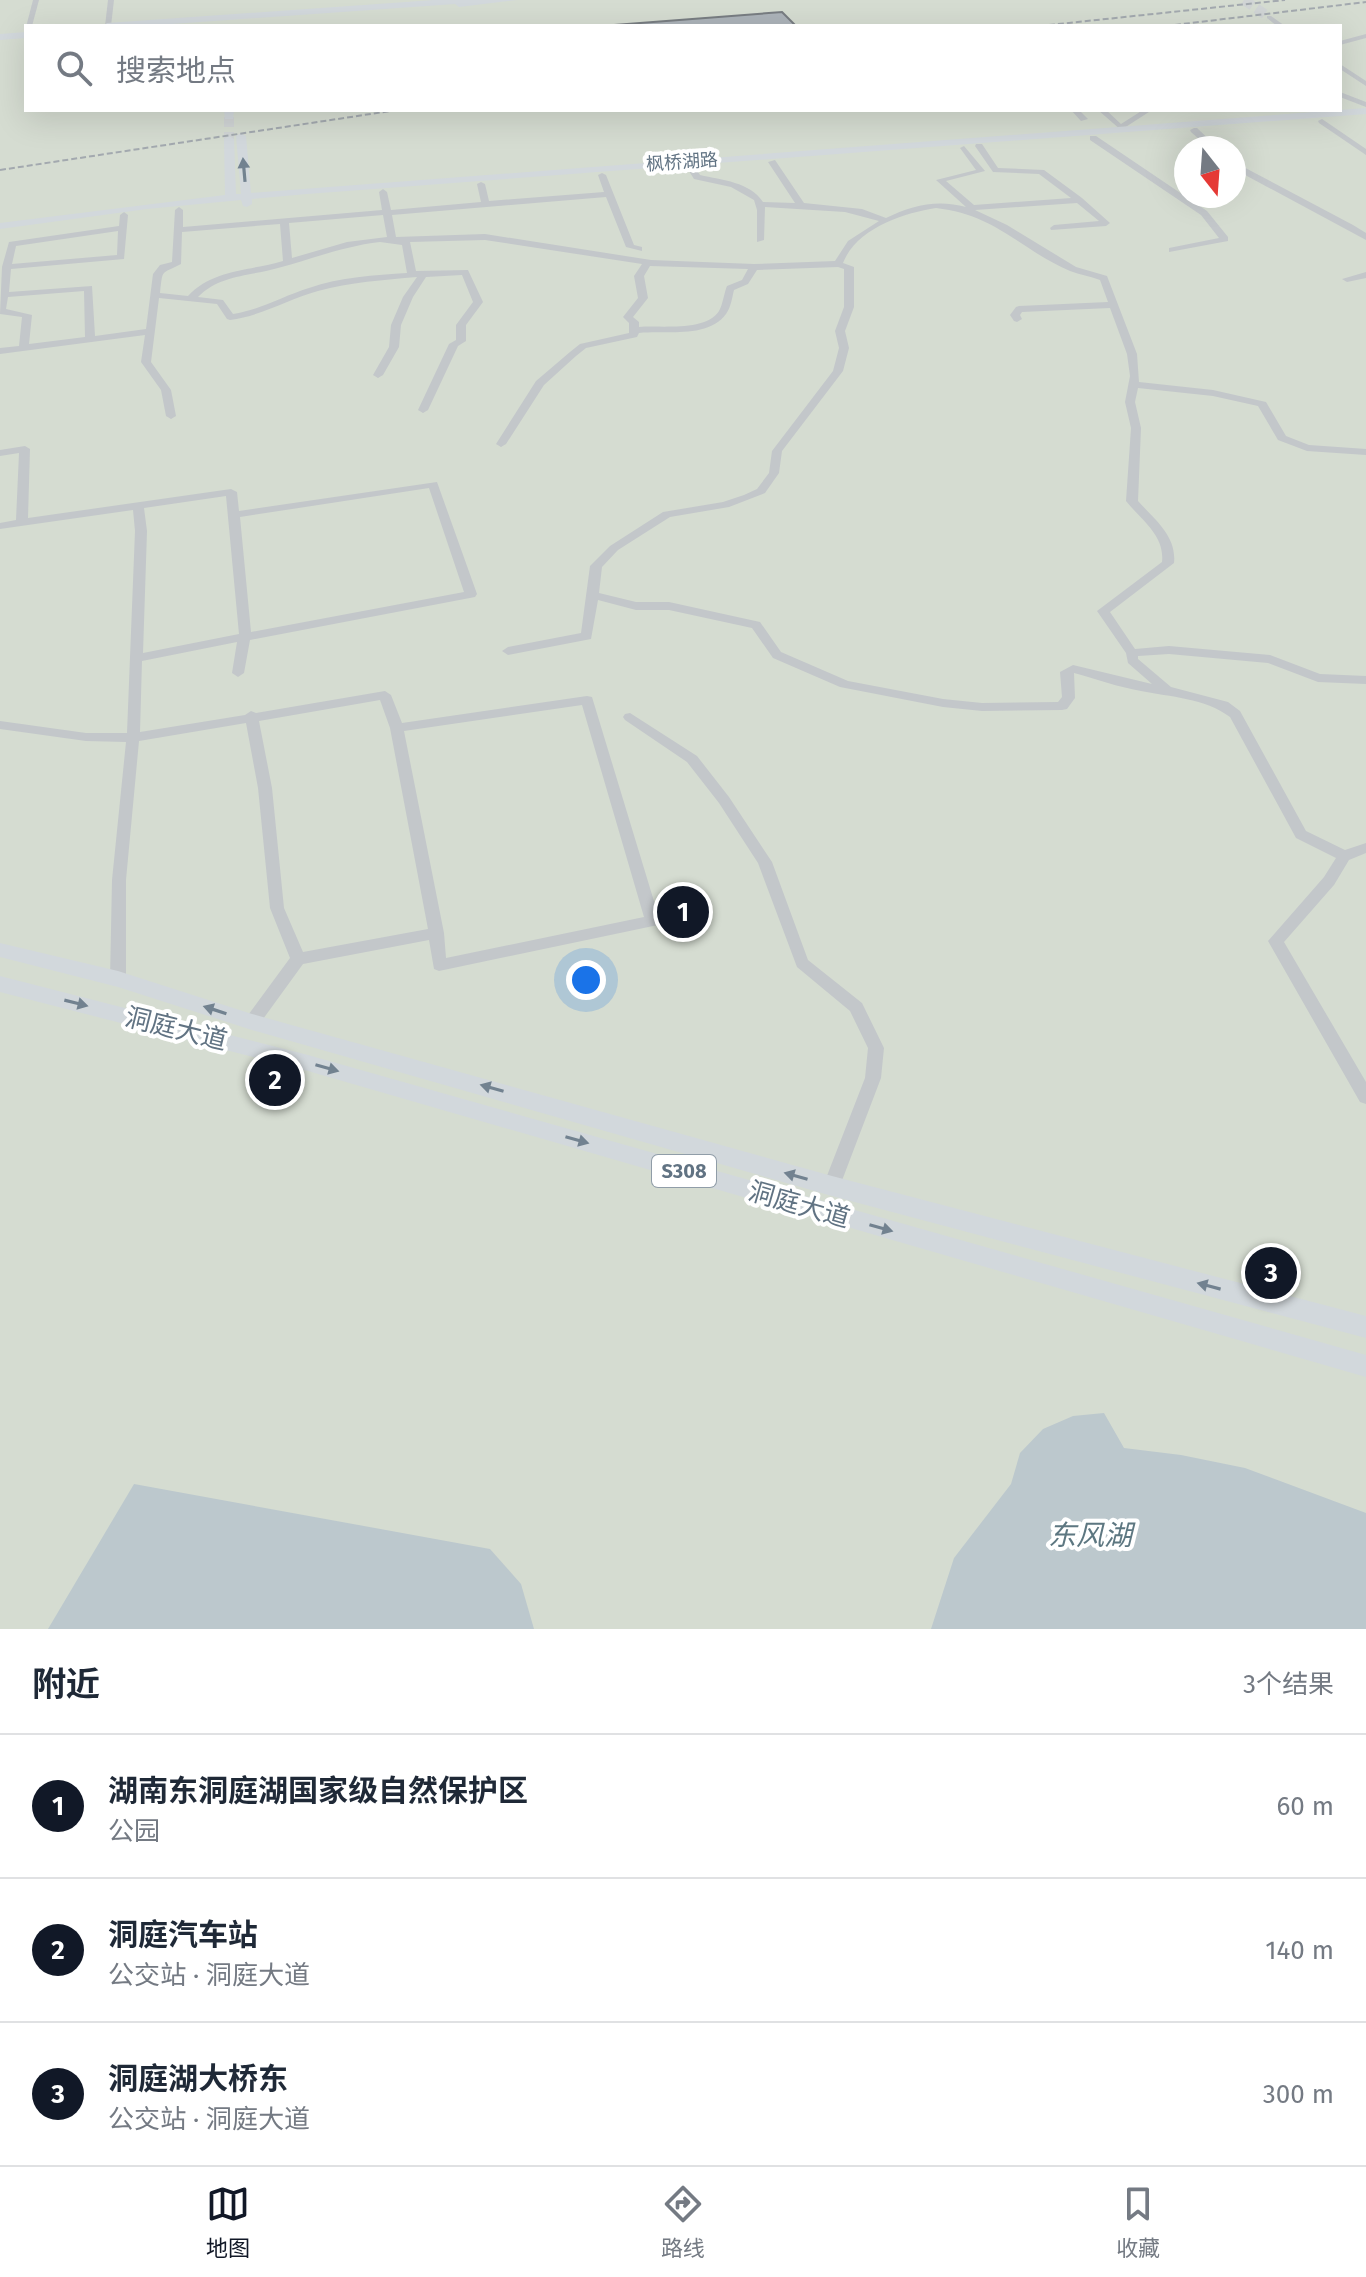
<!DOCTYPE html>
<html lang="zh">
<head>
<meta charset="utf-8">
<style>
  body { margin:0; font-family:"Fira Sans","Noto Sans SC",sans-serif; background:#f6f6f7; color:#1f2937 }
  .compass { position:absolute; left:1174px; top:136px; width:72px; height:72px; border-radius:50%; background:#fff; box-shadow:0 8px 32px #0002; rotate:163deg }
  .you { position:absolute; left:586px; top:980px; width:28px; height:28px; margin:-20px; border:6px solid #fff; border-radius:50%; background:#1a73e8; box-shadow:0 0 0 12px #1a73e833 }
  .badge { display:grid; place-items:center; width:52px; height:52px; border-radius:50%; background:#111827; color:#fff; font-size:26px; font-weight:700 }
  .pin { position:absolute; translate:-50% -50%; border:4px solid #fff; box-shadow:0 2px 8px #0006 }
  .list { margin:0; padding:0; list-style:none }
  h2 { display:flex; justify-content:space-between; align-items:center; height:104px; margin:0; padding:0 32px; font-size:34px }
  h2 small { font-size:26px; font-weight:400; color:#747a83 }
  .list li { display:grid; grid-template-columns:52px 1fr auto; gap:24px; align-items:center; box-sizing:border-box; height:144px; padding:0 32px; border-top:2px solid #e0e1e3 }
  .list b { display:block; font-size:30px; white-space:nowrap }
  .list p { margin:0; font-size:26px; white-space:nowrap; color:#747a83 }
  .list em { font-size:26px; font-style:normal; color:#747a83 }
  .icon { flex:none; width:44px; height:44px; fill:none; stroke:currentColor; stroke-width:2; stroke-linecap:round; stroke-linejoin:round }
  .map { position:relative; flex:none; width:1366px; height:1629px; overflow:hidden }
  .search { position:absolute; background:#fff; box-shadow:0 8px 32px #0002; left:24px; right:24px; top:24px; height:88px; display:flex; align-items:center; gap:20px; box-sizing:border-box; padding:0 28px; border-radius:0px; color:#747a83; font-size:30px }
  .sheet { height:536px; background:#fff }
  nav { display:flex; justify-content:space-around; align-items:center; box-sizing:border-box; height:112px; border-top:2px solid #e0e1e3; background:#fff; font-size:22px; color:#747a83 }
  nav a { display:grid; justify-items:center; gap:4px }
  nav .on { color:#111827 }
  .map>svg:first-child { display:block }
  .green { fill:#d5dcd1; fill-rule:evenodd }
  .water { fill:#bcc8cd }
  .building { fill:#acb3b9; stroke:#787d82; stroke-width:2 }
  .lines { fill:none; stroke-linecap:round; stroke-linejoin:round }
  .major-tunnel { stroke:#d0d4d5; stroke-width:10; stroke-dasharray:10 5; stroke-linecap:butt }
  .minor { fill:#c3c7ca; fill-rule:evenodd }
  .major { fill:#d2d8dc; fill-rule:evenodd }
  .rail { stroke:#a3a9af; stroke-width:2; stroke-dasharray:6 3; stroke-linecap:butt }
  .oneway { fill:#728290 }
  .labels { text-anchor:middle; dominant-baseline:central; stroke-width:8; stroke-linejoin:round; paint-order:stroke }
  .far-street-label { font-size:18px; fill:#617383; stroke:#fff }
  .shield { fill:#fff; stroke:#909da8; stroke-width:2 }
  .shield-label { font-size:20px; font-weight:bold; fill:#617383 }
  .near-street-label { font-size:26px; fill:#617383; stroke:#fff }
  .near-water-label { font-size:28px; font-style:italic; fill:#5d7781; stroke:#fff }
</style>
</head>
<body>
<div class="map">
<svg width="1366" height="1629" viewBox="0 0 1366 1629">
  <rect width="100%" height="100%" fill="#f5f5f0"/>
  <path class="green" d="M0 0H1366V1629H0ZM26 26H1340V110H26ZM1186 148H1234V196H1186Z"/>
  <g class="water">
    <polygon points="1104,1413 1124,1448 1181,1455 1245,1468 1366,1513 1366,1629 931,1629 954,1558 1011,1484 1020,1453 1043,1429 1073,1416"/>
    <polygon points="134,1484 490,1549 521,1584 534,1629 48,1629"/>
  </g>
  <polygon class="building" points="782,12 795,25 601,26"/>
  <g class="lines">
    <g class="major-tunnel">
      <polyline points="1244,0 1269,17"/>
      <polyline points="229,117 229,139"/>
    </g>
    <g class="minor">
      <polygon points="33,0 39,0 32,26 26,27"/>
      <polygon points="108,0 114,0 111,26 105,26"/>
      <polygon points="1267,16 1271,16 1285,26 1277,26 1267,18"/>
      <polygon points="1366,34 1366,38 1340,45 1340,41"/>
      <polygon points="1340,64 1366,81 1366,86 1340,69"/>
      <polygon points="1340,92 1366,102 1366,107 1340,97"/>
      <polygon points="1071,110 1079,110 1088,119 1081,121"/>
      <polygon points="1098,110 1106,110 1121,124 1143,110 1152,110 1121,130"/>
      <polygon points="1322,119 1366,149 1366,155 1319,123 1318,121"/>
      <polygon points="1194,128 1197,128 1218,148 1209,148 1191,132 1190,130"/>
      <polygon points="1090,136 1096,136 1207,211 1228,237 1228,241 1169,252 1169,248 1219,238 1201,215 1090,140"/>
      <path d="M976 144H982L998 168 1044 170 1082 198 1110 223 1106 226 1051 230 1050 228 1054 225 1099 221 1077 203 975 210 1007 225 1076 267 1107 276 1137 354 1139 382 1213 390 1266 402 1286 436 1309 445 1366 449V455L1307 451 1278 440 1258 406 1213 396 1138 388 1135 402 1141 428 1138 501C1154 519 1177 536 1174 563L1110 612 1135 649 1169 646 1270 655 1320 674 1366 676V684L1318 682 1268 663 1169 654 1138 656V659L1171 687 1228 702 1240 711 1306 831 1345 850 1366 843V853L1349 860 1334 885 1284 942 1366 1082V1104L1360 1102 1268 941 1324 877 1336 858 1296 838 1230 717C1205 698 1170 697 1141 691 1118 687 1096 679 1074 673L1075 698 1067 709 1062 710 982 711 943 707 840 687 773 658 752 628 669 610H636L598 600 591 639 508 655 502 651 508 647 581 633 590 566 610 546 663 512 723 502 744 495 757 489 769 473 772 451 833 371 839 348 835 331 844 307V269L838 267 757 270 748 284 734 290C732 298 731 307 726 314 708 339 665 330 639 333L637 337 586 348 576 356 544 385 506 444 501 447 496 444 536 381 570 352 580 344 629 333V323L623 317 638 298 634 276 642 264 485 240 410 242 416 271 468 270 483 302 466 325V341L458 346 428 410 423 413 418 410 449 344 456 340V325L473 302 462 275 426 277 413 297 401 325 399 347 383 375 378 378 373 375 389 347 391 325 403 297 417 277C384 280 350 282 318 291 288 299 262 316 230 320L227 319 217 304 159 298 151 362 171 390 176 416 171 419 166 416 161 390 141 362 145 335 0 354V348L19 346 22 317 0 314 2 267 9 242 119 226 120 215 124 212 128 215 124 259 11 269 9 292 92 286 95 336 146 329 153 274 160 265 172 262 175 210 179 207 183 210V227L382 210 379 192 383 189 387 192 391 210 481 202 477 184 481 182 485 184 489 201 604 192 598 175 602 173 606 175 634 245 642 247V251L626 247 606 197 392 215 396 237 485 234 651 260 754 264 835 261 848 241 879 221 845 212 765 207 764 240 757 242V210L754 200 731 187 694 179 687 168 688 166H694L700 175C722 180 750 182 763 202L795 203 768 162 775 160 804 203 862 209 886 218C912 205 938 199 966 207L936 180 976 170 960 148 964 146 985 171 946 181 974 205 1071 198 1039 174 993 172 975 146ZM936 208C997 215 1019 249 1070 271 1080 275 1090 276 1100 280L1108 302 1019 306 1016 307 1010 315 1014 321 1017 322 1022 319 1020 315 1022 312 1110 308 1127 354 1130 376 1125 402 1131 428 1126 501C1141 520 1165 535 1162 562L1097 611 1126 653 1128 663 1152 684 1073 665 1060 672 1062 697 1058 702 982 703 943 699 848 681 781 652 760 622 669 602H636L599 593 602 567 618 550 670 517 729 507 765 493 779 473 782 451 843 371 849 348 845 331 854 307V267L843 263C856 229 903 213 936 208ZM383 215 387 237 347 242 292 258 289 223ZM280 224 283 261C250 271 213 269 188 296L160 293C163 267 161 275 181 264L182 232ZM118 231 117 255 12 264 16 246ZM380 242 402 245 407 273C375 275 340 277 309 288 283 296 260 310 233 314L223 300 198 297C219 275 250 276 278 268 312 259 344 246 380 242ZM650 266 748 269 742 280 727 286C724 293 723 304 719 311 706 332 660 325 639 327V322L633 317 648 298 644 276ZM84 291 85 337 29 344 32 315 6 309 8 297Z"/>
      <polygon points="1234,162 1353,225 1366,233 1366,240 1247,176 1234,167"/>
      <polygon points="1366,272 1366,278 1347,282 1342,279"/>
      <path d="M25 446 30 449 28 518 231 489 237 492 239 511 437 482 477 594 475 597 250 640 244 673 238 677 232 673 237 642 142 661 140 732 245 715 251 711 256 713 385 691 391 695 402 723 587 696 592 697 660 921 658 925 439 971 434 969 429 940 303 964 258 1026 252 1028 246 1026 244 1022 246 1018 290 958 270 908 258 788 246 723 139 741 126 880V979L123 983H113L110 979 112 880 126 742 86 741 0 729V721L86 733H127L135 531 133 510 0 529V523L16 520 19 453 0 456V450ZM429 488 464 592 251 632 240 517ZM226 496 239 634 143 653 147 531 144 508ZM380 700 390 728 428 929 303 952 284 908 272 788 259 721ZM582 705 644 917 446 958 444 933 404 731Z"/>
      <polygon points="630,713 697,756 729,797 772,862 808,960 862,1003 884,1048 881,1078 838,1191 832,1193 826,1191 823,1186 865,1078 868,1048 850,1011 797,967 758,863 719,803 687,762 625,720 623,717 625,714"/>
    </g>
    <g class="major">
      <polygon points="434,0 517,0 459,7 455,4 144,26 103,26 107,23"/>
      <polygon points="26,32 26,38 0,40 0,34"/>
      <polygon points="1366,108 1366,114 307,194 252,199 252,204 247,207 243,206 241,200 147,209 0,229 0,223 225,195 224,139 229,136 234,139 236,194 241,194 236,136 241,133 246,136 251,193"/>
      <polygon points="224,110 234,110 233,119 225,119"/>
      <polygon points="0,943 118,971 252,1014 832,1176 1366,1316 1366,1338 832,1196 252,1030 118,987 0,957"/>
      <polygon points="0,976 308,1055 1366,1355 1366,1377 308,1071 0,992"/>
    </g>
    <g class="rail">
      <polyline points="1040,26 1285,0"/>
      <polyline points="1166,26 1366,2"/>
      <polyline points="0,170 397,110"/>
    </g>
  </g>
  <defs><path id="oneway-solid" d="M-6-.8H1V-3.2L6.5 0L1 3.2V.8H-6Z" transform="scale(2)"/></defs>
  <g class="oneway">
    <use href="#oneway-solid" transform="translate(244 170) rotate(-95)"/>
    <use href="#oneway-solid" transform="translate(76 1003) rotate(14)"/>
    <use href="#oneway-solid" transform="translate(215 1010) rotate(-162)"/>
    <use href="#oneway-solid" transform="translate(327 1068) rotate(16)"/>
    <use href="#oneway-solid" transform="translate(492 1088) rotate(-164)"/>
    <use href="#oneway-solid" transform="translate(577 1140) rotate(16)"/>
    <use href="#oneway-solid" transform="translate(796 1176) rotate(-164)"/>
    <use href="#oneway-solid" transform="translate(881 1228) rotate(16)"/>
    <use href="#oneway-solid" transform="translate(1209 1286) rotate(-165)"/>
  </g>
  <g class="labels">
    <g class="far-street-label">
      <text transform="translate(682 162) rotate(-4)">枫桥湖路</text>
    </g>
    <rect class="shield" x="652" y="1155" width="64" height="32" rx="6"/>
    <g class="shield-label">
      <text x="684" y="1171">S308</text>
    </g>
    <g class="near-street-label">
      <text transform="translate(176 1029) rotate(14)">洞庭大道</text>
      <text transform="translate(799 1205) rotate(16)">洞庭大道</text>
    </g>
    <g class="near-water-label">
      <text x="1090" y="1535">东风湖</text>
    </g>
  </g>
</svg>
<svg class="compass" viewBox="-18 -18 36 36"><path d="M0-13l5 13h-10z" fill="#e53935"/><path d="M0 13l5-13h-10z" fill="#747a83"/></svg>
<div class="you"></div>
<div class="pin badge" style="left:683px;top:912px">1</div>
<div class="pin badge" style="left:275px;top:1080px">2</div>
<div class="pin badge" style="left:1271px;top:1273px">3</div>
<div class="search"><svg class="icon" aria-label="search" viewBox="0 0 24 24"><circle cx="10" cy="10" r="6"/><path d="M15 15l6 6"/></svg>搜索地点</div>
</div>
<section class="sheet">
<h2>附近<small>3个结果</small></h2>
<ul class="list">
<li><span class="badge">1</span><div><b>湖南东洞庭湖国家级自然保护区</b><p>公园</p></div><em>60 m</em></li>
<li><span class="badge">2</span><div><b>洞庭汽车站</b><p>公交站 · 洞庭大道</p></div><em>140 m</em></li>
<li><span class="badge">3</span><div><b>洞庭湖大桥东</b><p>公交站 · 洞庭大道</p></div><em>300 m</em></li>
</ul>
</section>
<nav>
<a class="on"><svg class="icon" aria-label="map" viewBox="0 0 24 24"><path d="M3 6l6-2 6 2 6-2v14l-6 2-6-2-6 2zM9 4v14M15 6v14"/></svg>地图</a>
<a><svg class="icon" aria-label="directions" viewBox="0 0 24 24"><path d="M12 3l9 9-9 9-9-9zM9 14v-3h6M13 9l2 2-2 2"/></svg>路线</a>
<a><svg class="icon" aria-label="saved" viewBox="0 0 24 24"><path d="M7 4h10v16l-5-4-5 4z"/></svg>收藏</a>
</nav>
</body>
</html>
